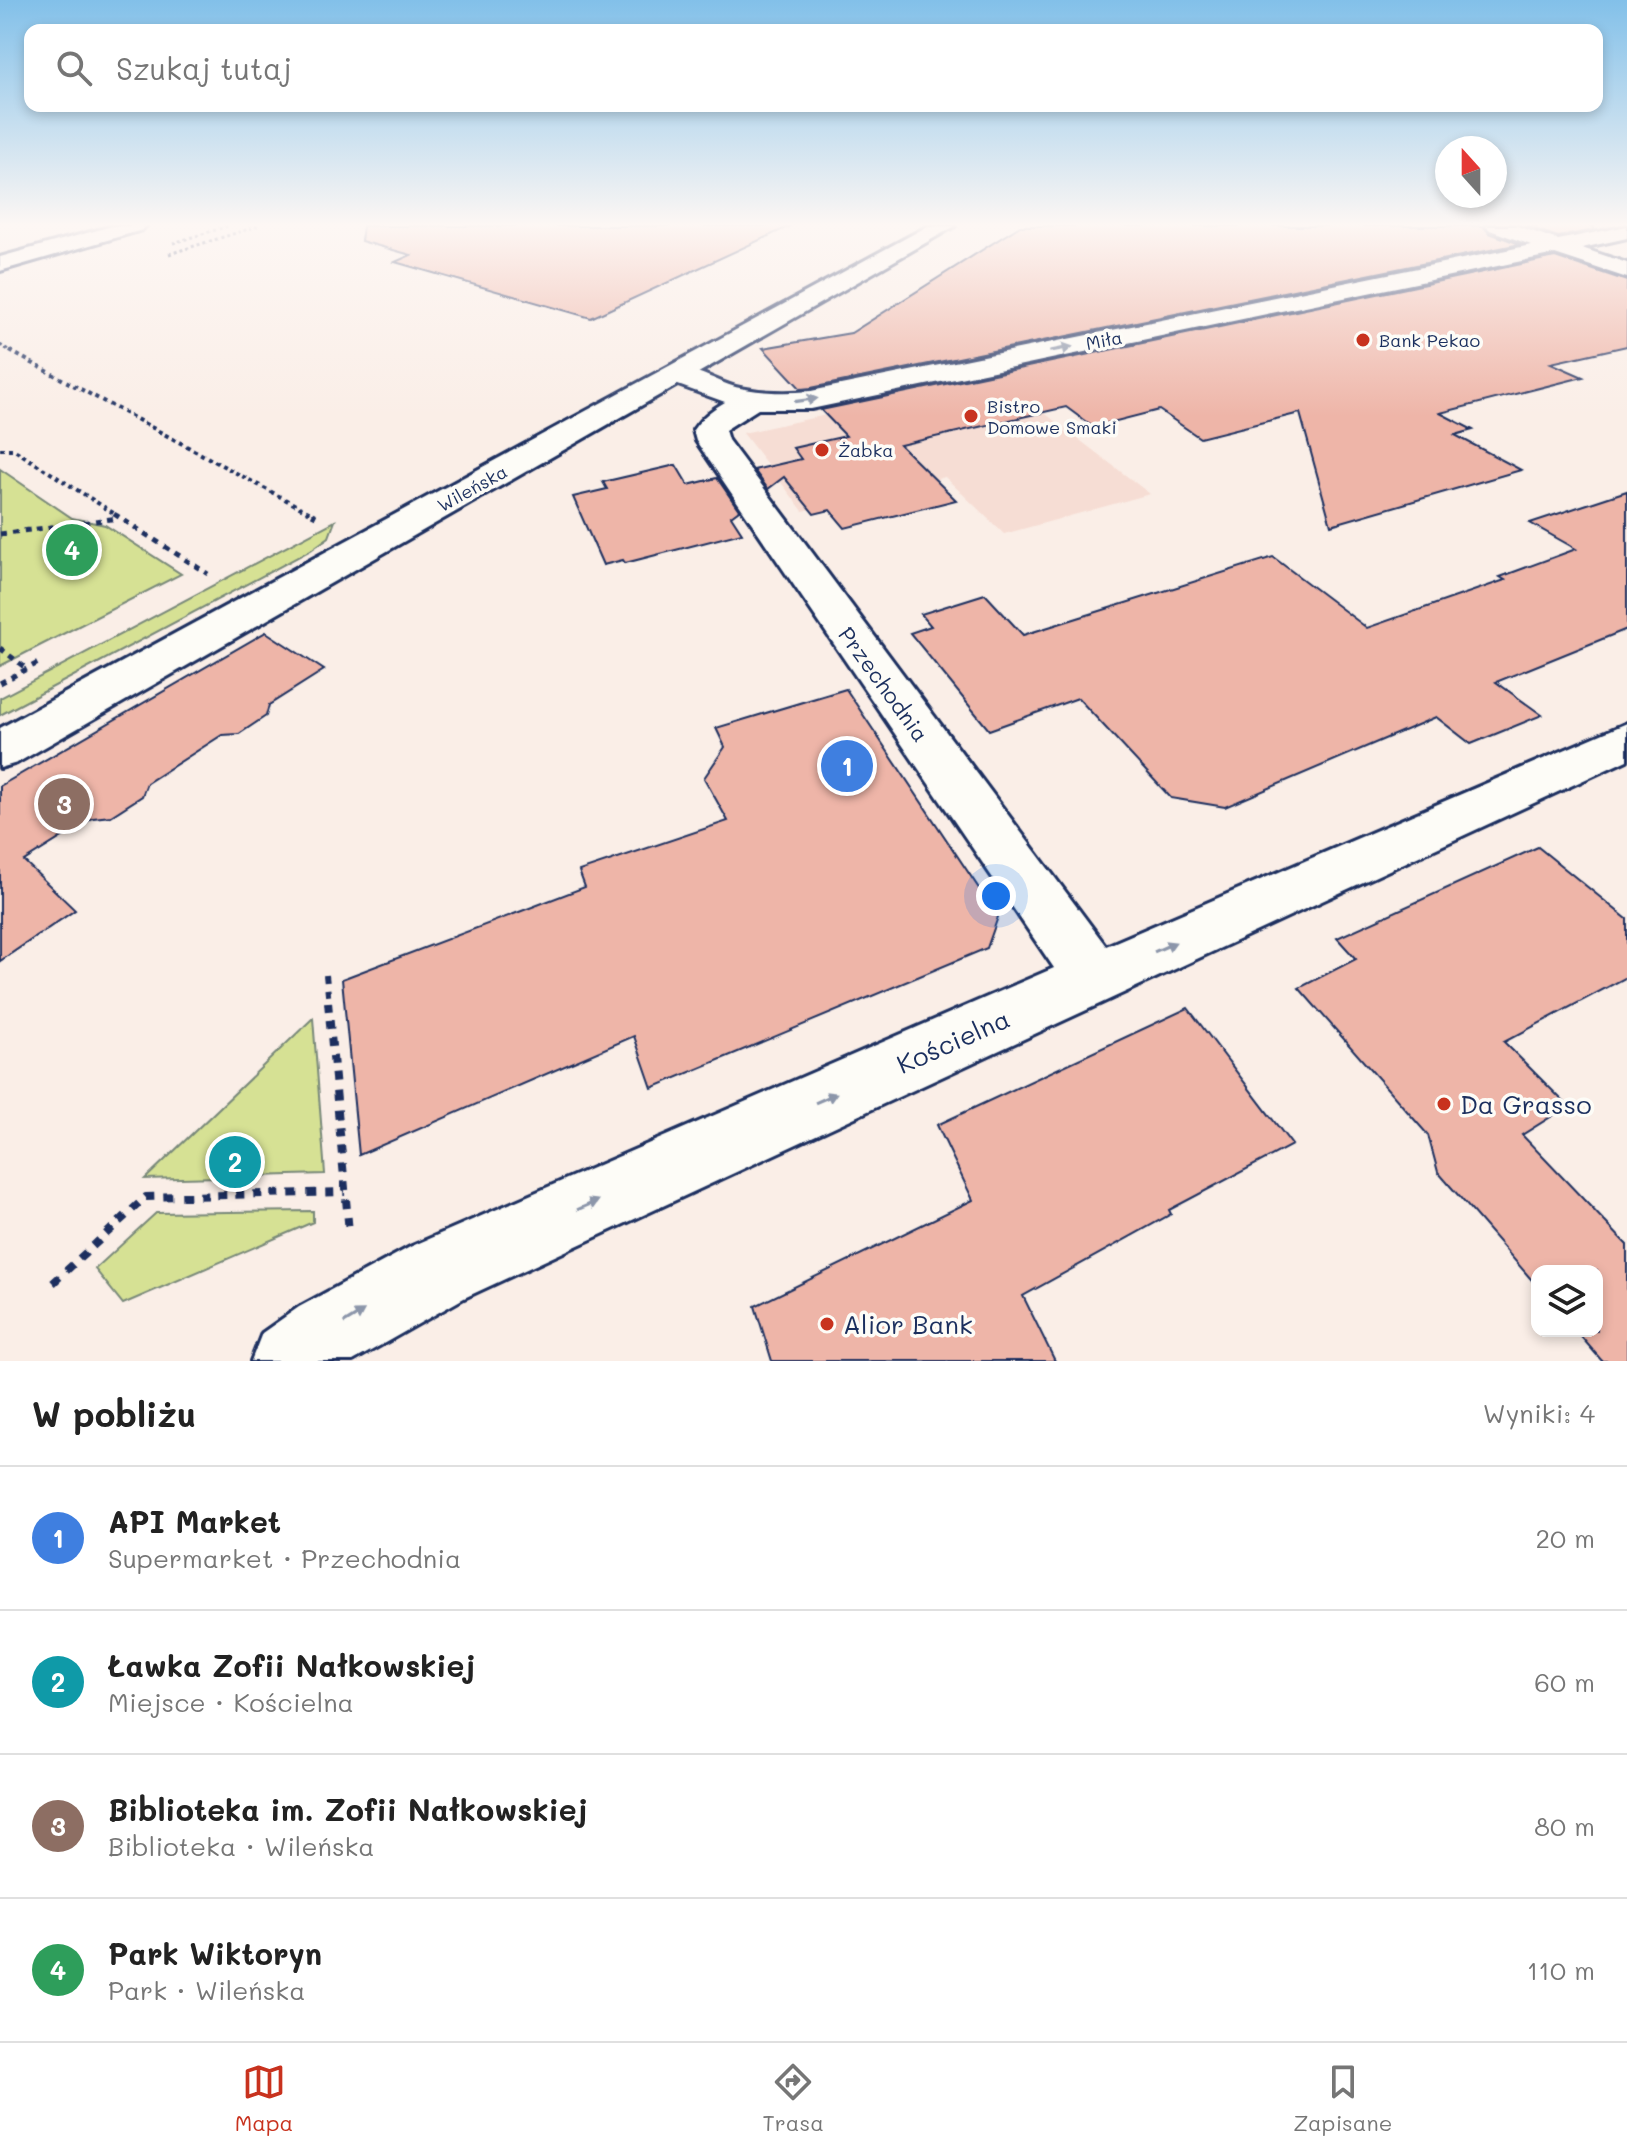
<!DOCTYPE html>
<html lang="pl">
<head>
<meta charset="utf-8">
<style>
  body { margin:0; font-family:Mali,sans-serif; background:#f6f6f6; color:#222 }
  .controls { position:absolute; right:24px; bottom:24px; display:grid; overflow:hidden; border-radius:16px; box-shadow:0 4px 12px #0003 }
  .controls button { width:72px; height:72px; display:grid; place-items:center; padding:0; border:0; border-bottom:2px solid #e0e0e0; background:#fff; color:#222; font:40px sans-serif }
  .compass { position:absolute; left:1435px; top:136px; width:72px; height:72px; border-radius:50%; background:#fff; box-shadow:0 4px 12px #0003; rotate:339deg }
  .you { position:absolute; left:996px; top:896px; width:28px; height:28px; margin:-20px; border:6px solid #fff; border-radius:50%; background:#1a73e8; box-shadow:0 0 0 12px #1a73e833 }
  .badge { display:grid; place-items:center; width:52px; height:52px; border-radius:50%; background:#c8321e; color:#fff; font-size:26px; font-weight:700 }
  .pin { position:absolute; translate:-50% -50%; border:4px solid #fff; box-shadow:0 2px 8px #0006 }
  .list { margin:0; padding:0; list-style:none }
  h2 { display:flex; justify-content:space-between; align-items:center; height:104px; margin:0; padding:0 32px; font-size:34px }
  h2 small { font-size:26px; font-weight:400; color:#767676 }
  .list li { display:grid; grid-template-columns:52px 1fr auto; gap:24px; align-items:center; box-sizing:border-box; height:144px; padding:0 32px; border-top:2px solid #e0e0e0 }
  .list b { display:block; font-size:30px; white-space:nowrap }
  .list p { margin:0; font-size:26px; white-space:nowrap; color:#767676 }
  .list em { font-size:26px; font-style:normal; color:#767676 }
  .icon { flex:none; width:44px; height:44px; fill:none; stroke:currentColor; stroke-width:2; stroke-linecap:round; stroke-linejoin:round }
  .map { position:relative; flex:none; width:1627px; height:1361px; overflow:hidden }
  .search { position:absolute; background:#fff; box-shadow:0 4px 12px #0003; left:24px; right:24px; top:24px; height:88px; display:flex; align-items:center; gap:20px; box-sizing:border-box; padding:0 28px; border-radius:16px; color:#767676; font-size:30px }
  .sheet { height:680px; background:#fff }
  nav { display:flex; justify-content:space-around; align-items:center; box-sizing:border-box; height:112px; border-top:2px solid #e0e0e0; background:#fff; font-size:22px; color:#767676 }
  nav a { display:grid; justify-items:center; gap:4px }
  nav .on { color:#c8321e }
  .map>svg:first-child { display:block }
  .built { fill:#f6ddd4 }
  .green { fill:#d6e194; stroke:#788879; stroke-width:2 }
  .building { fill:#eeb5a8; stroke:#1b2f5e; stroke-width:2 }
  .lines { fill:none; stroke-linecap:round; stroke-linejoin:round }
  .minor-casing { stroke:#1b2f5e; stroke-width:6 }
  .tertiary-casing { stroke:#1b2f5e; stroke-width:6 }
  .path-far4 { stroke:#1b2f5e; stroke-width:3; stroke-dasharray:3 3; stroke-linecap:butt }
  .path-far3 { stroke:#1b2f5e; stroke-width:4; stroke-dasharray:4 4; stroke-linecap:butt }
  .path-far2 { stroke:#1b2f5e; stroke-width:5; stroke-dasharray:6 6; stroke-linecap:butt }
  .path-far1 { stroke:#1b2f5e; stroke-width:6; stroke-dasharray:7 7; stroke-linecap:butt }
  .path { stroke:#1b2f5e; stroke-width:8; stroke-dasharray:9 9; stroke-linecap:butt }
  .minor { fill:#fdfcf7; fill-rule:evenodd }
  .tertiary { fill:#fdfcf7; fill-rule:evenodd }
  .oneway { fill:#8c96aa }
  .poi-dot { fill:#c8321e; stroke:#fdfcf7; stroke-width:3 }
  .labels { text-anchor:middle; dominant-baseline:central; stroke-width:7; stroke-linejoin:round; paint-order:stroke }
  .far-street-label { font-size:18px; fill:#1b2f5e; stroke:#fdfcf7 }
  .far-poi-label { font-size:18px; fill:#1b2f5e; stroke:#fdfcf7; text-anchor:start }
  .street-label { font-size:22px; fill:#1b2f5e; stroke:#fdfcf7 }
  .near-street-label { font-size:26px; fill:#1b2f5e; stroke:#fdfcf7 }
  .near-poi-label { font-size:26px; fill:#1b2f5e; stroke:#fdfcf7; text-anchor:start }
</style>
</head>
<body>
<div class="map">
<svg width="1627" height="1361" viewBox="0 0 1627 1361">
  <rect width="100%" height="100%" fill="#faeee7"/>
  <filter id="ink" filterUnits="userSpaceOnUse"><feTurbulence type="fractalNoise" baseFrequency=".0125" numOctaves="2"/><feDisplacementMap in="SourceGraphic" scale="16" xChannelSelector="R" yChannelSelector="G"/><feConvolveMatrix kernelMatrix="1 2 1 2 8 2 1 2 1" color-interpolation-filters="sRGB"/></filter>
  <g filter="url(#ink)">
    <polygon class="built" points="999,378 1150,494 1004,534 945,477 803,511 743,433"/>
    <g class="green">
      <polygon points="0,469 72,518 105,525 181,574 0,666"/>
      <polygon points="335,521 329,537 311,550 0,715 0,698"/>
      <polygon points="313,1018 325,1174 145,1179"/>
      <polygon points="313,1211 313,1222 123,1304 95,1269 156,1213"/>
    </g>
    <g class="building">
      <polygon points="363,226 790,226 591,318 395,262 411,255 361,241"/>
      <polygon points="1020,226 1483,226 1489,233 1520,244 811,388 801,389 763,348 851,333"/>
      <polygon points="1526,226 1594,226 1594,230 1558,237"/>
      <polygon points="1555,257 1627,281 1627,346 1551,363 1583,377 1440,413 1473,430 1455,435 1521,470 1331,525 1300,413 1200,438 1159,410 1093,427 1066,407 900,445 956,500 845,528 830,510 814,514 784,477 768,489 754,470 801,459 793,448 846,436 821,410"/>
      <polygon points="676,465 688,485 717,478 739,510 731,516 742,533 625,563 623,560 603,565 573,497 607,489 603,482"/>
      <polygon points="1627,491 1627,629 1496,682 1542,715 1471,744 1436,717 1225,807 1171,798 1078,698 989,730 910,633 931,626 921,614 985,594 1023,635 1273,557 1367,628 1505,580 1500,577 1576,549 1530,523"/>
      <polygon points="266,632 324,670 269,705 266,716 239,734 222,735 147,783 142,796 111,816 93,818 24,861 75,910 0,961 0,786"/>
      <polygon points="846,689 998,917 987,948 652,1088 634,1036 359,1155 342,979 585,887 579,871 728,821 704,778 725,747 716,728"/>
      <polygon points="1538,847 1627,919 1627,977 1504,1042 1568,1106 1522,1135 1627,1245 1627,1361 1602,1361 1576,1331 1597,1331 1597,1271 1537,1271 1537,1286 1438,1172 1428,1135 1299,988 1356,959 1337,938"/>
      <polygon points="1188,1008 1292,1145 1169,1210 1171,1214 1023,1296 1055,1361 772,1361 755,1306 973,1200 937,1125"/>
    </g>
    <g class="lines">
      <defs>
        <g id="minor">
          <polygon points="112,226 146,226 142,230 0,271 0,257"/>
          <path d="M1486 226H1517L1558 240 1627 226V238L1582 248 1627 263V278L1555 254 811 409H758L725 430 728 440 1106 946 1627 723V760L464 1298 353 1361H251L262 1333 299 1307 412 1246 1054 968 696 441 693 430C703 416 711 410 725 402L667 381 663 375 667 369C691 363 717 383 740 388 764 393 787 393 811 391L1531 245 1490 230Z"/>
        </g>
        <polygon id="tertiary" points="928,226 955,226 17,763 0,768 0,728"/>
      </defs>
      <use href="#minor" class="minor-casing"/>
      <use href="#tertiary" class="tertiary-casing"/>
      <g class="path-far4">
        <polyline points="173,243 228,226"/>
        <polyline points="169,254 258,226"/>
        <polyline points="0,345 14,353"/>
      </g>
      <g class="path-far3">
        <polyline points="10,351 316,516"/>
        <polyline points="0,449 13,449 118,516"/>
      </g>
      <g class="path-far2">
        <polyline points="114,514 208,574"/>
        <polyline points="312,514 316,516"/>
        <polyline points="0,534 118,518"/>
        <polyline points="0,648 27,669"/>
        <polyline points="0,683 42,661"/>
      </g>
      <polyline class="path-far1" points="326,975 329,1004"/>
      <g class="path">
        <polyline points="328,1002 349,1232"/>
        <polyline points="53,1283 146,1197 345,1192"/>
      </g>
      <use href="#minor" class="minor"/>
      <use href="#tertiary" class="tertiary"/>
    </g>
    <defs><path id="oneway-solid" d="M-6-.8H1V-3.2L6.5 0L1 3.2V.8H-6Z" transform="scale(2)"/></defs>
    <g class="oneway">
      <use href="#oneway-solid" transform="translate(1061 349) rotate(-11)"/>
      <use href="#oneway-solid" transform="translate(806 400) rotate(-8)"/>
      <use href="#oneway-solid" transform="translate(1165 947) rotate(-24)"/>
      <use href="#oneway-solid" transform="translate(826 1098) rotate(-24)"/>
      <use href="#oneway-solid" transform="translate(588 1205) rotate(-24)"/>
      <use href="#oneway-solid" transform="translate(354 1317) rotate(-31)"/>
    </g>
  </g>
  <linearGradient id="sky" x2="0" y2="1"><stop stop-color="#82c0e9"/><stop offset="0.54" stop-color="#fdf7f4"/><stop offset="1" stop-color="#fdf7f4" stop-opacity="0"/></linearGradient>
  <rect width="1627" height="416" fill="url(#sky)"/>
  <g class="poi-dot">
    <circle cx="1363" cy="340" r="8"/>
    <circle cx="971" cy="416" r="8"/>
    <circle cx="822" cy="450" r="8"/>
    <circle cx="1444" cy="1104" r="8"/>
    <circle cx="827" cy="1324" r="8"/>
  </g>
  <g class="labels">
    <g class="far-street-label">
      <text transform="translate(1104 340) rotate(-11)">Miła</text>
      <text transform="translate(472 488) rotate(-29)">Wileńska</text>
    </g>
    <g class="far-poi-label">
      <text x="1379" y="340">Bank Pekao</text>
      <text x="987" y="406">Bistro<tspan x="987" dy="21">Domowe Smaki</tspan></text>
      <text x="838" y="450">Żabka</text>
    </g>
    <g class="street-label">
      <text transform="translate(884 684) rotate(54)">Przechodnia</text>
    </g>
    <g class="near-street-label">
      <text transform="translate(953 1041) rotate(-24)">Kościelna</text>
    </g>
    <g class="near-poi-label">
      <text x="1460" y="1104">Da Grasso</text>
      <text x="843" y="1324">Alior Bank</text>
    </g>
  </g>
</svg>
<div class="controls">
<button><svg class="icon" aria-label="layers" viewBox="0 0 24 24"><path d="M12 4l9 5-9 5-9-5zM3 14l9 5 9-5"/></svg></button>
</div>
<svg class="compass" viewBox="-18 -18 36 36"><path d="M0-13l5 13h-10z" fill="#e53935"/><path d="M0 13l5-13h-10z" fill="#767676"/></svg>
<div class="you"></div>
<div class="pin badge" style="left:847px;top:766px;background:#3f7fe0">1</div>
<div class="pin badge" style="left:235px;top:1162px;background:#0f9aa8">2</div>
<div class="pin badge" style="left:64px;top:804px;background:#8d6e63">3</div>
<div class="pin badge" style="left:72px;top:550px;background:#2e9e5b">4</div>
<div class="search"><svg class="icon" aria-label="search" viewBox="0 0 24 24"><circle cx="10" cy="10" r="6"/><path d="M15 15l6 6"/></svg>Szukaj tutaj</div>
</div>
<section class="sheet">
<h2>W pobliżu<small>Wyniki: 4</small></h2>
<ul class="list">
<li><span class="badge" style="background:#3f7fe0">1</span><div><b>API Market</b><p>Supermarket · Przechodnia</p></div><em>20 m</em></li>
<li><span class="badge" style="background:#0f9aa8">2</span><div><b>Ławka Zofii Nałkowskiej</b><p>Miejsce · Kościelna</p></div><em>60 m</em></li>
<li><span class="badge" style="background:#8d6e63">3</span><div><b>Biblioteka im. Zofii Nałkowskiej</b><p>Biblioteka · Wileńska</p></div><em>80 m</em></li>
<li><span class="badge" style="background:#2e9e5b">4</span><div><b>Park Wiktoryn</b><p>Park · Wileńska</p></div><em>110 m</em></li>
</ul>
</section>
<nav>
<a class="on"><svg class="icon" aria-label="map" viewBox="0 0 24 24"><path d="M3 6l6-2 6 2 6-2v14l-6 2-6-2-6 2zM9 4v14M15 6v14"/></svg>Mapa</a>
<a><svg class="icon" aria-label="directions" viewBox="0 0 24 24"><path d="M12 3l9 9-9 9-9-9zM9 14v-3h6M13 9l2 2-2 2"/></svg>Trasa</a>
<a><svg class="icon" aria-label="saved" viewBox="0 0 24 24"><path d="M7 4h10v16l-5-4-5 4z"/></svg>Zapisane</a>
</nav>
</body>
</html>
